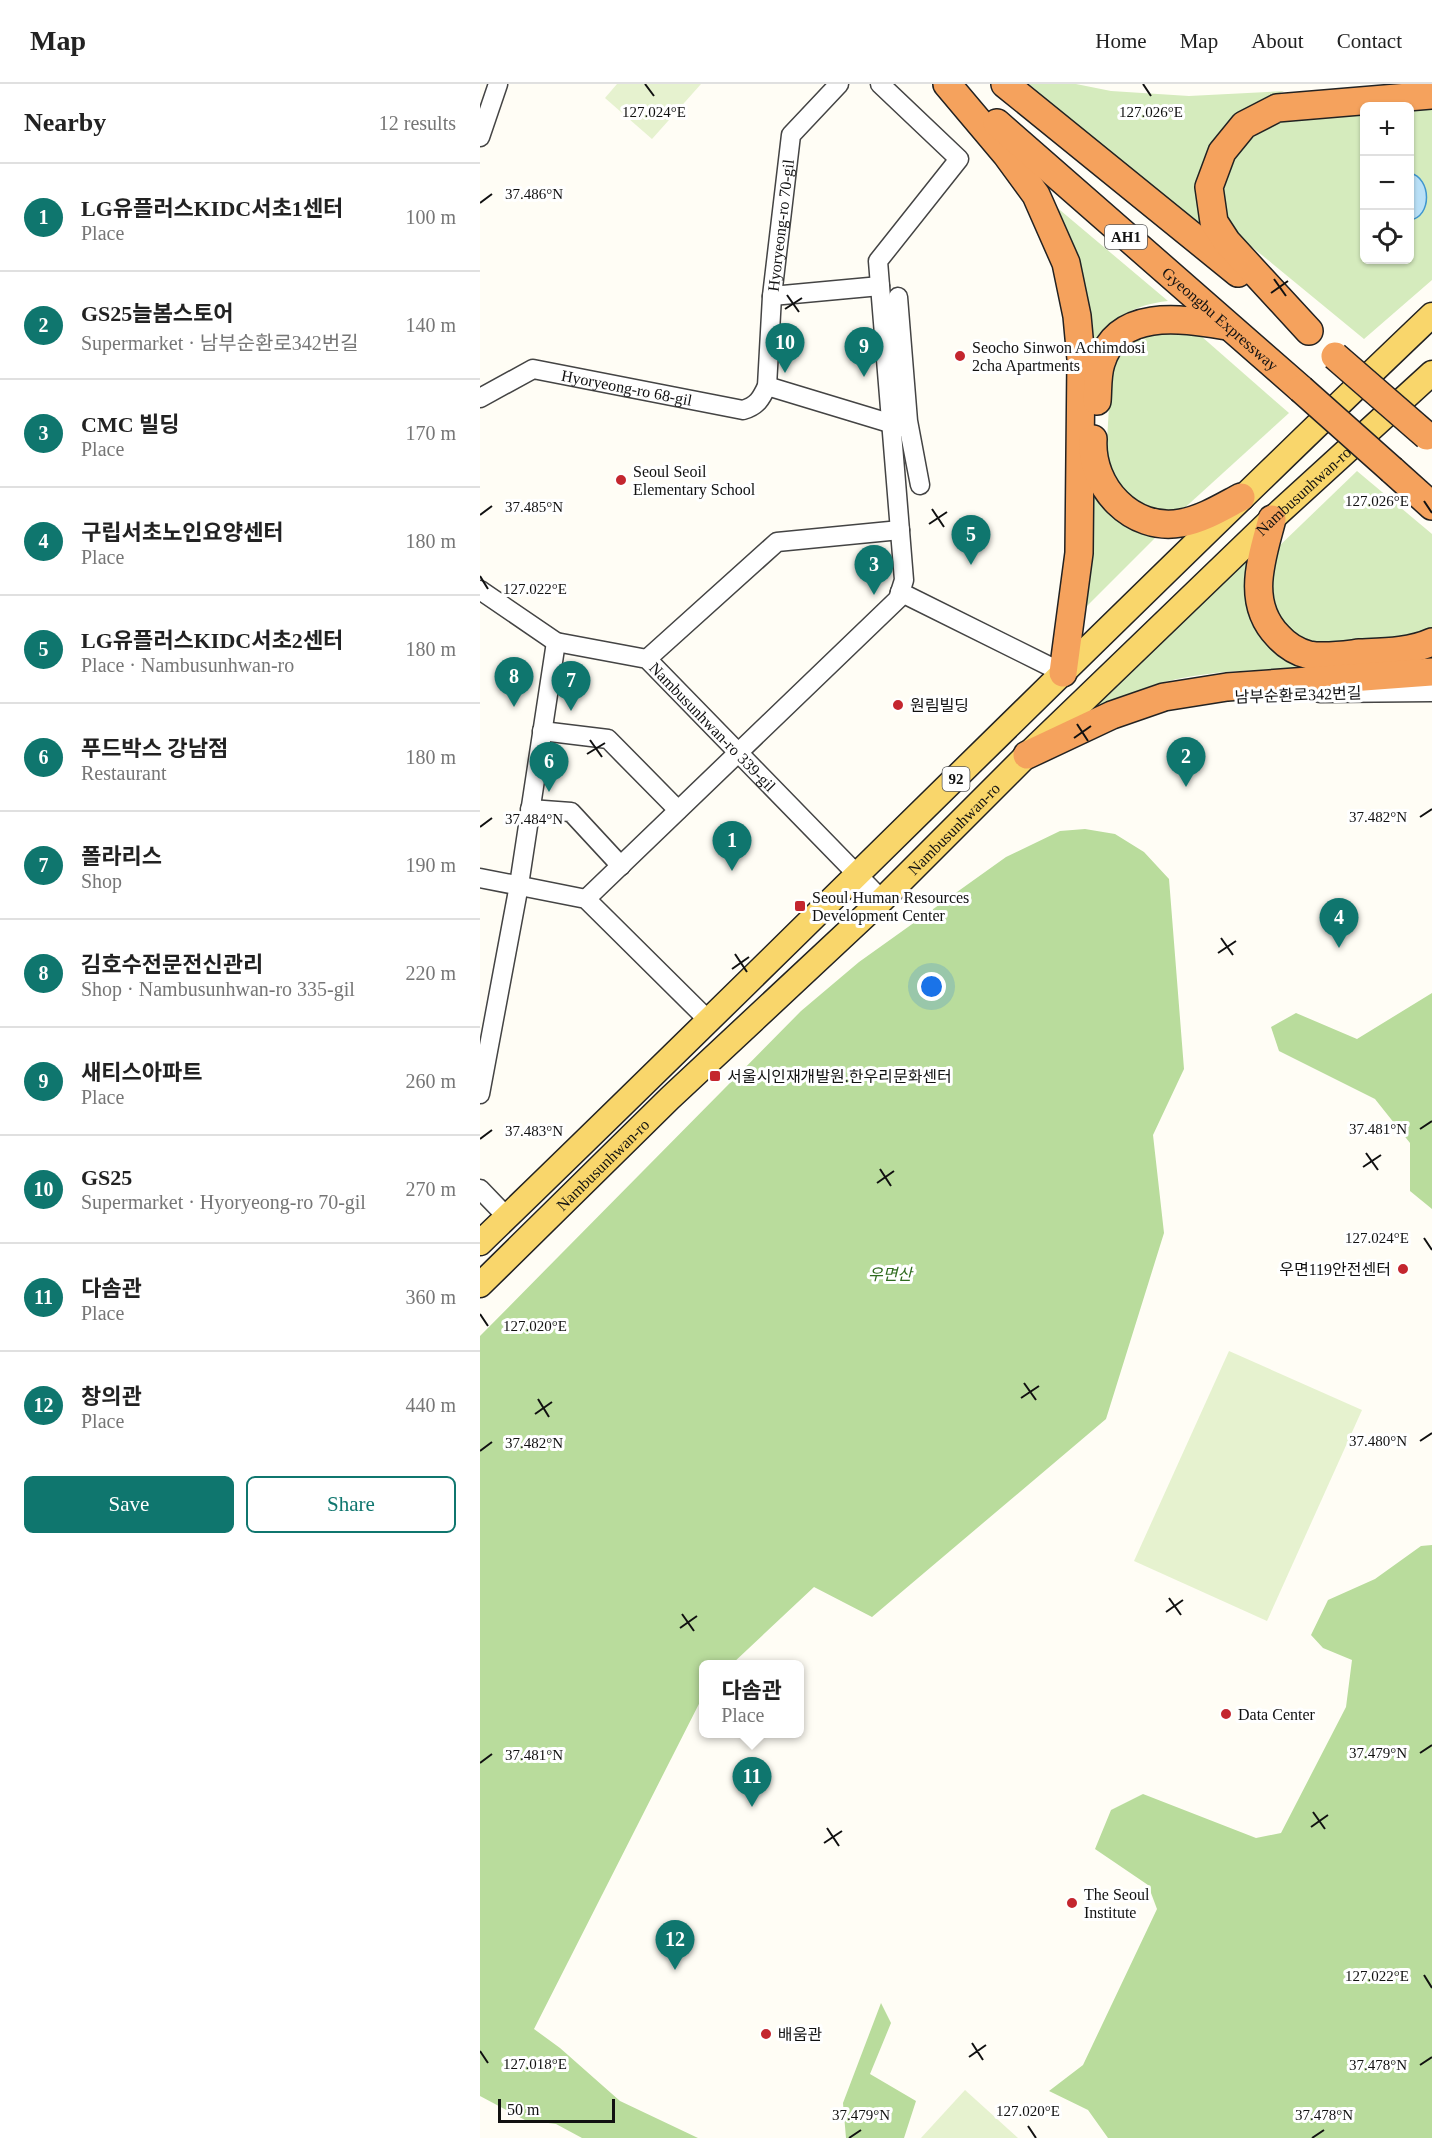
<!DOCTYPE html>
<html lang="en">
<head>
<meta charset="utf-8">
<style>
  body { margin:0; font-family:"Times New Roman","Noto Sans KR",serif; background:#f2f2f2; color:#222 }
  .controls { position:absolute; right:18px; top:18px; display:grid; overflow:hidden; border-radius:9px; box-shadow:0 2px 4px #0004 }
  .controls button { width:54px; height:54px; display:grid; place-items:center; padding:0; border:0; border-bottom:2px solid #e0e0e0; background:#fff; color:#222; font:30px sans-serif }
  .scale { position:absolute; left:18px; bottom:15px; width:117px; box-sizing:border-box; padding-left:6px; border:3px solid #111; border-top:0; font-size:16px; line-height:21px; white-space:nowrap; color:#111; -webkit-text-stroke:4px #fff; paint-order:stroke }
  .you { position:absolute; left:452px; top:903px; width:21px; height:21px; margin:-15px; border:4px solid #fff; border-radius:50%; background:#1a73e8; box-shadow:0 0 0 9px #1a73e833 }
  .badge { display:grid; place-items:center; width:39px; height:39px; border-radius:50%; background:#0f766e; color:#fff; font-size:20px; font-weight:700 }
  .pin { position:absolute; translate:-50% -50px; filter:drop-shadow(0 2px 3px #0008) }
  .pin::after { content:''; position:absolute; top:32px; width:21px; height:18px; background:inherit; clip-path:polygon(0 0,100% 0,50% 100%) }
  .popup { position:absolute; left:219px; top:1576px; width:105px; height:78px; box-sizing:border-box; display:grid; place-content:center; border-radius:9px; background:#fff; filter:drop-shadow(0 2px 4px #0005); font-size:20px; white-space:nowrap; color:#767676 }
  .popup b { font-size:22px; color:#222 }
  .popup::after { content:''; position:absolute; left:50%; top:100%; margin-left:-12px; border:12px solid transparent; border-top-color:#fff }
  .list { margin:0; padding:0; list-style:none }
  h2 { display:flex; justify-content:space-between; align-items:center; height:78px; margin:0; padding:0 24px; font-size:26px }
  h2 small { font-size:20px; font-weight:400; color:#767676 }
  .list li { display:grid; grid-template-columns:39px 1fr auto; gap:18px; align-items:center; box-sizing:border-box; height:108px; padding:0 24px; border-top:2px solid #e0e0e0 }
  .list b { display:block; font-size:22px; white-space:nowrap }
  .list p { margin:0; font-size:20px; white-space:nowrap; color:#767676 }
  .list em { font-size:20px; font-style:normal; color:#767676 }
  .actions { display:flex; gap:12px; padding:18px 24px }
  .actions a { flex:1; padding:14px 0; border:2px solid #0f766e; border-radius:9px; text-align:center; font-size:21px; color:#0f766e }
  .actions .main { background:#0f766e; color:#fff }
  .icon { flex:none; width:33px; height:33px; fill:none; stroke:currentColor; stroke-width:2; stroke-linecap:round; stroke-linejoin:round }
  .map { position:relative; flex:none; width:952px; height:2054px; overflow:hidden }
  header { display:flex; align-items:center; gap:36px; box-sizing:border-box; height:84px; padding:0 30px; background:#fff; border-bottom:2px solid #e0e0e0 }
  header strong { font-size:28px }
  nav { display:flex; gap:33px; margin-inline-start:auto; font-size:21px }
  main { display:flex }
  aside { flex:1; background:#fff }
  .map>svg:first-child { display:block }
  .green { fill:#d5ebbd }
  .forest { fill:#b9dc9c }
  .pitch { fill:#e6f2cf }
  .water { fill:#b9e0f7; stroke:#3f96cf; stroke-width:1.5 }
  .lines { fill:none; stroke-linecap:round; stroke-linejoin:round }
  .minor-casing { stroke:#444; stroke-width:21 }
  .major-casing { stroke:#222; stroke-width:27 }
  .highway-casing { stroke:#222; stroke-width:30 }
  .minor { stroke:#fff; stroke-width:18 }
  .major { stroke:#f9d66b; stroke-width:24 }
  .highway { stroke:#f5a25d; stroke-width:27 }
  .highway-bridge-casing { stroke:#222; stroke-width:30; stroke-linecap:butt }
  .highway-bridge { stroke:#f5a25d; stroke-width:27 }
  .ticks { fill:none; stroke:#111; stroke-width:2 }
  .poi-dot { fill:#c4262e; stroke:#fff; stroke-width:2 }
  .labels { text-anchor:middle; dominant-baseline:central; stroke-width:6; stroke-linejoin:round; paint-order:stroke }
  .shield { fill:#fff; stroke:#585858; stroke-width:1.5 }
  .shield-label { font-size:15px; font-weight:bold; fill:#111 }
  .street-label { font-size:16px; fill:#111; stroke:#fff }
  .poi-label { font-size:16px; fill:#111; stroke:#fff; text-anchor:start }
  .park-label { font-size:16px; font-style:italic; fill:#2f6b1f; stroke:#fff }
  .ticks-label { font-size:15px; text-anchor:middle; fill:#111; stroke:#fff; stroke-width:6; stroke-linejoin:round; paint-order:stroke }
</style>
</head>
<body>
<header>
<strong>Map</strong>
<nav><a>Home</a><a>Map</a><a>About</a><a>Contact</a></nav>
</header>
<main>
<aside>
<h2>Nearby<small>12 results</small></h2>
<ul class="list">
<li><span class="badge">1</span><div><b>LG유플러스KIDC서초1센터</b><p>Place</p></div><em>100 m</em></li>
<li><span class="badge">2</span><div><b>GS25늘봄스토어</b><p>Supermarket · 남부순환로342번길</p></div><em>140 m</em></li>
<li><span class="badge">3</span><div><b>CMC 빌딩</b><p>Place</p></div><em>170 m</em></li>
<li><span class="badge">4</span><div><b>구립서초노인요양센터</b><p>Place</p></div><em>180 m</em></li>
<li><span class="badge">5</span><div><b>LG유플러스KIDC서초2센터</b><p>Place · Nambusunhwan-ro</p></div><em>180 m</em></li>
<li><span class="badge">6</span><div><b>푸드박스 강남점</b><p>Restaurant</p></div><em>180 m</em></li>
<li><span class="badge">7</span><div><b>폴라리스</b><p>Shop</p></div><em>190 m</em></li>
<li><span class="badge">8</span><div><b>김호수전문전신관리</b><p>Shop · Nambusunhwan-ro 335-gil</p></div><em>220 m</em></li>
<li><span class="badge">9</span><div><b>새티스아파트</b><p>Place</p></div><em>260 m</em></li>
<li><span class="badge">10</span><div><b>GS25</b><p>Supermarket · Hyoryeong-ro 70-gil</p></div><em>270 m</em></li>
<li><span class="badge">11</span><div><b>다솜관</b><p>Place</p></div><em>360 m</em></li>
<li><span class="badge">12</span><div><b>창의관</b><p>Place</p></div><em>440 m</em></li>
</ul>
<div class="actions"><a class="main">Save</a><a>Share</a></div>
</aside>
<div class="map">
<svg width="952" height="2054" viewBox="0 0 952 2054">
  <rect width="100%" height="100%" fill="#fffdf5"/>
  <g class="green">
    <polygon points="549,0 596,0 631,7 709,12 804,7 765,28 723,147"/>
    <polygon points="952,20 952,196 884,255 749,144 743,134 742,89 783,36 884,24 884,176 930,176 930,22"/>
    <path d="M568 116 688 217C653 221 630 234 614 265Z"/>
    <polygon points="713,245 809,329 699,429 679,428 637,407 626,375 631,286 650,250"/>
    <polygon points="608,381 680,449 594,535"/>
    <polygon points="877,387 952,450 952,547 941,552 833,560 815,551 797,535 788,510 795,466"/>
    <path d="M768 475V507L840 583C788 586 734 585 684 598 654 606 627 621 600 635Z"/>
  </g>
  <g class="forest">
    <polygon points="605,745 635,750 664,768 689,795 704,985 673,1051 684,1149 626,1335 392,1533 334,1503 252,1580 224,1580 224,1610 54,1945 80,1964 140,2017 218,2054 102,2054 76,2040 45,2036 0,2012 0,1252 321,927 379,878 526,773 580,747"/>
    <polygon points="952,909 952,1125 930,1107 930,1059 895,1015 799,967 791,943 816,929 877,955"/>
    <polygon points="952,1461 952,2054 628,2054 608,2026 569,2007 603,1981 677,1825 668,1801 615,1765 631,1726 663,1710 776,1754 801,1749 866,1623 872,1576 843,1564 831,1551 848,1516 895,1495 941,1462"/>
    <polygon points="401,1919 411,1939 390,1990 436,2017 424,2054 366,2054 363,2019"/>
  </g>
  <g class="pitch">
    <polygon points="137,0 221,0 172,55 125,14"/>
    <polygon points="749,1267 882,1326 787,1537 654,1477"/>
    <polygon points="485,2006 538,2054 441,2054"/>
  </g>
  <path class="water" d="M930 89C952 94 952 133 930 136Z"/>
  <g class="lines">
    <defs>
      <g id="minor">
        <polyline points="0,53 18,0"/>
        <polyline points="292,212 400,202"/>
        <polyline points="287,302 429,345 440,401 428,337 418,213"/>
        <path id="s1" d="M0 314 53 285 263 326C277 322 281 315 287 302L292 212 311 51 359 0"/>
        <path id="s2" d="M0 506 76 558 167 575 402 816"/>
        <polyline points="420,508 583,589"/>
        <polyline points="167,575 297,458 420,446"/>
        <polyline points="840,609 952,608"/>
        <polyline points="62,647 128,655 198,726"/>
        <polyline points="50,725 91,728 141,782"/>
        <polyline points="0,794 106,815 228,936"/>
        <polyline points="106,815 418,515 424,496 398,177 479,75 400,0"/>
        <polyline points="0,1010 39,801 76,558"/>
        <polyline points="0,1105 27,1133"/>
      </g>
      <g id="major">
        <path d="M0 1159C319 851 631 537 952 231"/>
        <path id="s3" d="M0 1201 190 1014 402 816 547 671 792 435 952 289"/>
      </g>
      <g id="highway">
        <polyline points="467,0 526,70 556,111 586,179 597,232 601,275 599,469 583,589"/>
        <polyline points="525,0 758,189"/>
        <path id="s4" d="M517 39 821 305"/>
        <polyline points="829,247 747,158 734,138 729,103 742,68 764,41 797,24 952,11"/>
        <path d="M617 317C618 305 617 291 621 279 638 223 703 235 747 242"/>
        <path d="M613 355C610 403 652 448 701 439 723 435 742 423 761 413"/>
        <polyline points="912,386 952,422"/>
        <path d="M792 435C782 474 765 518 798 552 806 561 817 568 829 571 845 574 863 571 880 569 904 568 930 568 952 558"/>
        <polyline points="547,671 632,631 684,613 747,603 952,588"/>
      </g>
    </defs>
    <use href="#minor" class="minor-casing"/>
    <use href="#major" class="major-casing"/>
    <use href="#highway" class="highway-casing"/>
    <use href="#minor" class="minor"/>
    <use href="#major" class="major"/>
    <use href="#highway" class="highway"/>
    <defs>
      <g id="highway-bridge">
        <polyline points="855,272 947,352"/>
        <polyline points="821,305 912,386"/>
      </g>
    </defs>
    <use href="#highway-bridge" class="highway-bridge-casing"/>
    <use href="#highway-bridge" class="highway-bridge"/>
  </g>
  <path class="ticks" d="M165 0 174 12M663 0 671 12M0 119 12 110M794 195 806 212M791 209 808 197M307 211 319 228M305 225 322 214M944 417 952 429M452 425 464 443M0 431 12 422M449 440 467 428M0 492 8 505M597 640 608 657M594 654 611 642M110 656 122 673M107 670 125 659M940 733 952 725M0 743 12 734M741 854 753 871M738 869 756 857M255 870 267 888M252 885 269 873M940 1045 952 1037M0 1055 12 1046M886 1069 898 1086M883 1083 901 1071M400 1085 411 1102M397 1099 414 1087M944 1154 952 1166M0 1230 8 1242M544 1299 556 1316M541 1314 559 1302M58 1315 69 1333M55 1330 72 1318M940 1357 952 1349M0 1367 12 1358M689 1514 701 1531M686 1528 703 1516M202 1530 214 1547M200 1544 217 1532M940 1669 952 1661M0 1679 12 1670M833 1728 845 1745M831 1743 848 1731M347 1744 359 1762M344 1759 362 1747M944 1891 952 1904M492 1959 503 1976M0 1967 8 1979M489 1973 506 1961M940 1981 952 1973M548 2042 556 2054M369 2054 381 2046M832 2054 844 2046"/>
  <g class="poi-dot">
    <circle cx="480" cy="272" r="6"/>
    <circle cx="141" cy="396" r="6"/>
    <circle cx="418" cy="621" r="6"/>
    <rect x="314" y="816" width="12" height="12" rx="3"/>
    <rect x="229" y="986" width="12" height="12" rx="3"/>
    <circle cx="923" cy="1185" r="6"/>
    <circle cx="746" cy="1630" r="6"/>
    <circle cx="592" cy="1819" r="6"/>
    <circle cx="286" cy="1950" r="6"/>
  </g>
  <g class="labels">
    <g class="shield">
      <rect x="625" y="141" width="42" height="24" rx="4.5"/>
      <rect x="462.5" y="683" width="27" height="24" rx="4.5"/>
    </g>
    <g class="shield-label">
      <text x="646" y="153">AH1</text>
      <text x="476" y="695">92</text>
    </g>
    <g class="street-label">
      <text stroke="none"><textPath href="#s1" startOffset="471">Hyoryeong-ro 70-gil</textPath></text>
      <text stroke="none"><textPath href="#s4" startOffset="297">Gyeongbu Expressway</textPath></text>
      <text stroke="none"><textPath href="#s1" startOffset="156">Hyoryeong-ro 68-gil</textPath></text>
      <text stroke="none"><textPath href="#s3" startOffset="1144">Nambusunhwan-ro</textPath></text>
      <text transform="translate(818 611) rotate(-2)">남부순환로342번길</text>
      <text stroke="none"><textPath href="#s2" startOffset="279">Nambusunhwan-ro 339-gil</textPath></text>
      <text stroke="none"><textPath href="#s3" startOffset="658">Nambusunhwan-ro</textPath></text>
      <text stroke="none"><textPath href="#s3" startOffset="172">Nambusunhwan-ro</textPath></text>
    </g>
    <g class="poi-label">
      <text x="492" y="263">Seocho Sinwon Achimdosi<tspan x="492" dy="18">2cha Apartments</tspan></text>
      <text x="153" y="387">Seoul Seoil<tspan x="153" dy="18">Elementary School</tspan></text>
      <text x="430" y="621">원림빌딩</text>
      <text x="332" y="813">Seoul Human Resources<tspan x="332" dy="18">Development Center</tspan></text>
      <text x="247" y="992">서울시인재개발원.한우리문화센터</text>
      <text x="911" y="1185" text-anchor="end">우면119안전센터</text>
      <text x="758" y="1630">Data Center</text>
      <text x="604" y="1810">The Seoul<tspan x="604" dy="18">Institute</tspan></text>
      <text x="298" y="1950">배움관</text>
    </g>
    <g class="park-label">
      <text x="410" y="1190">우면산</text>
    </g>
  </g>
  <g class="ticks-label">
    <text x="174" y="33">127.024°E</text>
    <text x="671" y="33">127.026°E</text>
    <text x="54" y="115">37.486°N</text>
    <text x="897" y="422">127.026°E</text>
    <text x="54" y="428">37.485°N</text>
    <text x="55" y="510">127.022°E</text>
    <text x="898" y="738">37.482°N</text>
    <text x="54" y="740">37.484°N</text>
    <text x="898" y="1050">37.481°N</text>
    <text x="54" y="1052">37.483°N</text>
    <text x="897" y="1159">127.024°E</text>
    <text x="55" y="1247">127.020°E</text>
    <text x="898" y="1362">37.480°N</text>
    <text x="54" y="1364">37.482°N</text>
    <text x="898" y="1674">37.479°N</text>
    <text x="54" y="1676">37.481°N</text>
    <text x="897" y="1897">127.022°E</text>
    <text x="55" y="1985">127.018°E</text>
    <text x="898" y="1986">37.478°N</text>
    <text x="548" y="2032">127.020°E</text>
    <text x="381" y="2036">37.479°N</text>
    <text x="844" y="2036">37.478°N</text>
  </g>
</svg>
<div class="controls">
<button>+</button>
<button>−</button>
<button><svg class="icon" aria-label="locate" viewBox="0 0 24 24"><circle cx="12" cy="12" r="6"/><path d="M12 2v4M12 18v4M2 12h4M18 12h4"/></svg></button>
</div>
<div class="scale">50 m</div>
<div class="you"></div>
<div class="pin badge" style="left:252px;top:787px">1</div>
<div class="pin badge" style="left:706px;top:703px">2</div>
<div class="pin badge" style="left:394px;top:511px">3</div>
<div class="pin badge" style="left:859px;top:864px">4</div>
<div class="pin badge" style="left:491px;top:481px">5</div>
<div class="pin badge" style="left:69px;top:708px">6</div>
<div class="pin badge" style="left:91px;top:627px">7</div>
<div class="pin badge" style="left:34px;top:623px">8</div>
<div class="pin badge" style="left:384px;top:293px">9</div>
<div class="pin badge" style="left:305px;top:289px">10</div>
<div class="pin badge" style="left:272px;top:1723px">11</div>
<div class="popup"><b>다솜관</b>Place</div>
<div class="pin badge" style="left:195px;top:1886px">12</div>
</div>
</main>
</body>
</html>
